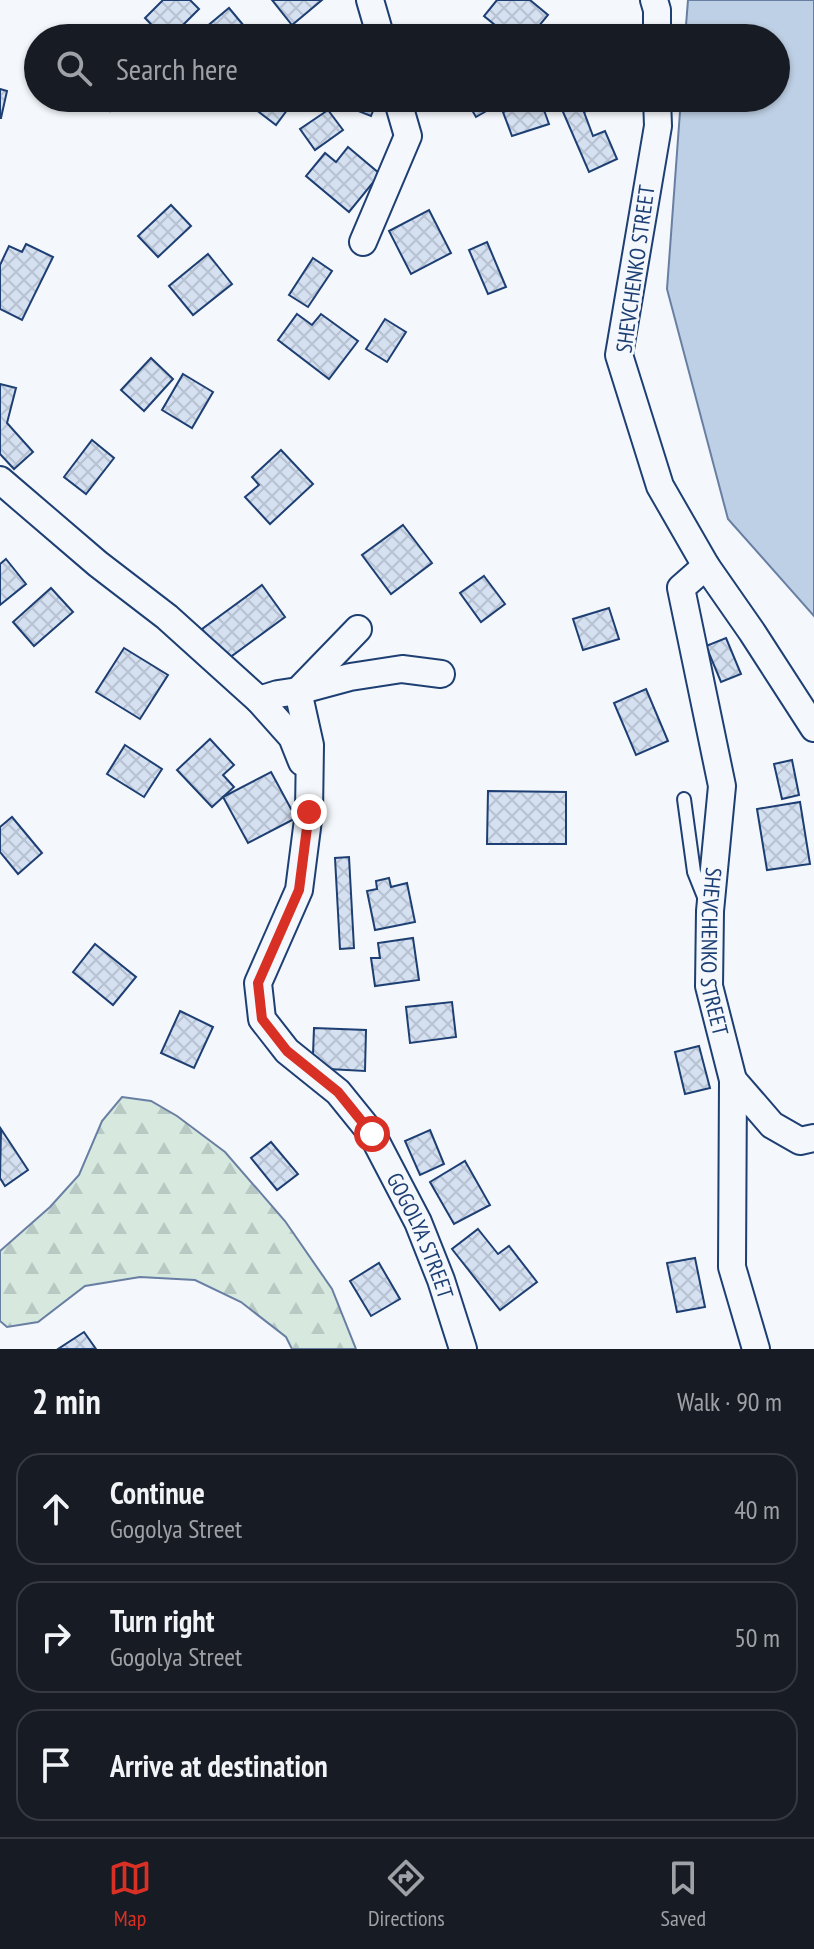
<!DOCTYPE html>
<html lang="en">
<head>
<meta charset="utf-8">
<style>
  body { margin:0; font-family:"PT Sans Narrow",sans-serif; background:#20242c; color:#f1f3f6 }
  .stop { position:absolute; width:24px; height:24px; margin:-18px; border:6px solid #d93025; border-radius:50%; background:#fff }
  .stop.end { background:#d93025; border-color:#fff; box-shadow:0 2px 8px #0008 }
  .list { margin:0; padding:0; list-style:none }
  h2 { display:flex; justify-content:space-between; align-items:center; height:104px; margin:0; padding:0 32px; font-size:34px }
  h2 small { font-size:26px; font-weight:400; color:#9ea1a6 }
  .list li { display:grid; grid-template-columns:52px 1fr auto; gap:24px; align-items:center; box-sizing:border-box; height:112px; margin:0 16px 16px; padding:0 16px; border:2px solid #363941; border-radius:24px }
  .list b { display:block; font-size:30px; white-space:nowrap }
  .list p { margin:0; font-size:26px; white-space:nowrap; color:#9ea1a6 }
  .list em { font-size:26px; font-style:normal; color:#9ea1a6 }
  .icon { flex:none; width:44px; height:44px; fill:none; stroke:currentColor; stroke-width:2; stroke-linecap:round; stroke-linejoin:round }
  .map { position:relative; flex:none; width:814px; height:1349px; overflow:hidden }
  .search { position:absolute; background:#171b24; box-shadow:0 2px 6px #0004; left:24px; right:24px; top:24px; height:88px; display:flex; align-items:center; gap:20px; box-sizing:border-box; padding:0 28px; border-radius:44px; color:#9ea1a6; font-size:30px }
  .sheet { height:488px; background:#171b24 }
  nav { display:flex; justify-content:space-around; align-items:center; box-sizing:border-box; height:112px; border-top:2px solid #363941; background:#171b24; font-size:22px; color:#9ea1a6 }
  nav a { display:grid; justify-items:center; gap:4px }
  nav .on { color:#d93025 }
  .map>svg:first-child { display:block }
  .forest { fill:url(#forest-firs); stroke:#687fa3; stroke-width:2 }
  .water { fill:#bed0e5; stroke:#687fa3; stroke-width:2 }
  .building { fill:url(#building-cross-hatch); stroke:#1d3f73; stroke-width:2 }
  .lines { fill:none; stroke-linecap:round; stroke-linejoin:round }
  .lane-casing { stroke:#1d3f73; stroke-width:16 }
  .street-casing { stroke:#1d3f73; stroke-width:30 }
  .lane { stroke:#f4f7fb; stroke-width:12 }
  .street { stroke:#f4f7fb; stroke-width:26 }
  .route { stroke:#d93025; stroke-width:10 }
  .labels { text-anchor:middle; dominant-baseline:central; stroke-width:6; stroke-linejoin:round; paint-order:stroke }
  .street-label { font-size:22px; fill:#1d3f73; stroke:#f4f7fb }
</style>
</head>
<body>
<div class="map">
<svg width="814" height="1349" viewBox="0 0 814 1349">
  <defs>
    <pattern id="forest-firs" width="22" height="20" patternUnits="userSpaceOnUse" patternTransform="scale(2)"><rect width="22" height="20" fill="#d7e8df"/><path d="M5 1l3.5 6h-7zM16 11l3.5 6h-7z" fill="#b8c8c3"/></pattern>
    <pattern id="building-cross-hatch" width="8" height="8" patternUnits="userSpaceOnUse" patternTransform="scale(2)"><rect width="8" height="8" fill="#d5e0f0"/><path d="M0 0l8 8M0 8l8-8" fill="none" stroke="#b6c1d1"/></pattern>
  </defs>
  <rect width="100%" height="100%" fill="#f4f7fb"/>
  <polygon class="forest" points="122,1097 151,1101 177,1116 225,1152 285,1221 332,1289 356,1349 292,1349 286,1337 241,1302 195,1280 140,1277 85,1286 38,1322 7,1327 0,1321 0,1251 50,1207 79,1175 102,1121"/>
  <polygon class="water" points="688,0 814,0 814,616 728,519 667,289 681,98 776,98 776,38 685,38"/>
  <g class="building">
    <polygon points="163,0 190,0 199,9 170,38 164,38 145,18"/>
    <polygon points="272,0 322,0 292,25"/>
    <polygon points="497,0 530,0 548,15 529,38 511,38 484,16"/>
    <polygon points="229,8 254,38 193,38"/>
    <polygon points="0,89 7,91 1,118 0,118"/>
    <polygon points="94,98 121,98 110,111"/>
    <polygon points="251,98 296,98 276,125 247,103"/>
    <polygon points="351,98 378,98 371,116 348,107"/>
    <polygon points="465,98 509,98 476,117"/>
    <polygon points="557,98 603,98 605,103 584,112 593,136 605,131 617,159 589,172"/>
    <polygon points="540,99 549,124 512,136 503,112"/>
    <polygon points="328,110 343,130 315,150 300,129"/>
    <polygon points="348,147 380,174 349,212 306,176 325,153 336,162"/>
    <polygon points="171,205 191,226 158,257 138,236"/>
    <polygon points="429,210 451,253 411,274 389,231"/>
    <polygon points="487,242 506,287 488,294 469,250"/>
    <polygon points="26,244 53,257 22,320 0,309 0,265 9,246 22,252"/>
    <polygon points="208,254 232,284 193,315 169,286"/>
    <polygon points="313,258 332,271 308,307 289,295"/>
    <polygon points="297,314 312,325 321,314 358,341 329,379 278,340"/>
    <polygon points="385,319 406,332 387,362 366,349"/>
    <polygon points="151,358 173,379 144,411 121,390"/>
    <polygon points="183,374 213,392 192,428 162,410"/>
    <polygon points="0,384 16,388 7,423 33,452 14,469 0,454"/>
    <polygon points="92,440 114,458 86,494 64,477"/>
    <polygon points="281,450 313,484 270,524 245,497 259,485 252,477"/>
    <polygon points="403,525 432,563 391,594 362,555"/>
    <polygon points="6,559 26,584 0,605 0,564"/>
    <polygon points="484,576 505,604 481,622 460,593"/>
    <polygon points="262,585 285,617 225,661 202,629"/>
    <polygon points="51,588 73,612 34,646 13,622"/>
    <polygon points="609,608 619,639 583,650 573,619"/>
    <polygon points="726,638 741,674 721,682 706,646"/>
    <polygon points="124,648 168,675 140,719 96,692"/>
    <polygon points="646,689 668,741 636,755 614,703"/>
    <polygon points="210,739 234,765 223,775 234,787 212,807 177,770"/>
    <polygon points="125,745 162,769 144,797 107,774"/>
    <polygon points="792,760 799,795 782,799 774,764"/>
    <polygon points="271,772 296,818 248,843 223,797"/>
    <polygon points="488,791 566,792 566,844 487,844"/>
    <polygon points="800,802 810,864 767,870 757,809"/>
    <polygon points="12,817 42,853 18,874 0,852 0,827"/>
    <polygon points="349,857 354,948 340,949 335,858"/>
    <polygon points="389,878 391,887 407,883 415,922 375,930 367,891 377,889 376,881"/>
    <polygon points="413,938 419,980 375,986 371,958 380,958 378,943"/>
    <polygon points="95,944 136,977 113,1005 73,972"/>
    <polygon points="452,1002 456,1037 410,1043 406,1007"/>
    <polygon points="180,1011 213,1027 194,1068 161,1053"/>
    <polygon points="314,1028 366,1030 365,1071 328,1069 313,1054"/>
    <polygon points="699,1046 710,1088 685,1094 675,1052"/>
    <polygon points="1,1129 28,1170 5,1186 0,1178"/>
    <polygon points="430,1130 444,1164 420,1175 405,1141"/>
    <polygon points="271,1142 298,1174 277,1190 251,1158"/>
    <polygon points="465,1161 490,1205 454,1224 430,1182"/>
    <polygon points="478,1229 498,1254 509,1246 537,1282 500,1310 452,1249"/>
    <polygon points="695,1258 705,1307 677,1312 667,1263"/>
    <polygon points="379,1263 400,1299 371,1316 350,1281"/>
    <polygon points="84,1332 96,1349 58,1349"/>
  </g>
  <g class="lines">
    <defs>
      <polyline id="lane" points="684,799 694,872 704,897"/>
      <g id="street">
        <polyline points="370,0 381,38"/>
        <polyline points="654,0 657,10 657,38"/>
        <polyline points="657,98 658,126 619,355 660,486 706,566 752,632 814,728"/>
        <polyline points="363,242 408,136 397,98"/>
        <polyline points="0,480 98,564 167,617 259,700 278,694 298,691 350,677 402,669 441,674"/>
        <path id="s1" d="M706 566 681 588 722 786 710 911 709 986 733 1080 732 1267 756 1349"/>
        <path id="s2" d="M358 629 298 691 310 745 309 812 299 890 258 983 262 1019 287 1051 338 1092 372 1134 418 1222 441 1280 463 1349"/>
        <polyline points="259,700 292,737 302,762"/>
        <polyline points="733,1080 772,1125 800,1141 814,1138"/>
      </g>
    </defs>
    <use href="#lane" class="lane-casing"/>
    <use href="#street" class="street-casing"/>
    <use href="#lane" class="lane"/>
    <use href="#street" class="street"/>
  </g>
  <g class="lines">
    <polyline class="route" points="309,812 299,890 258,983 262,1019 287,1051 338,1092 372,1134"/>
  </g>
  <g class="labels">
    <g class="street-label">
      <text transform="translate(635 269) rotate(-82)">SHEVCHENKO STREET</text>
      <text stroke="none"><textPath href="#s1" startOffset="402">SHEVCHENKO STREET</textPath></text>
      <text stroke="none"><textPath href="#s2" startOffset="698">GOGOLYA STREET</textPath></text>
    </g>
  </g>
</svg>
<div class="stop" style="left:372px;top:1134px"></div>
<div class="stop end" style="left:309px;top:812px"></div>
<div class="search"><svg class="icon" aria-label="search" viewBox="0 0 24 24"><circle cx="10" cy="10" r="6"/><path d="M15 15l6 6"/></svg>Search here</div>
</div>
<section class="sheet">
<h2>2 min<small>Walk · 90 m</small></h2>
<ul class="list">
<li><svg class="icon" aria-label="ahead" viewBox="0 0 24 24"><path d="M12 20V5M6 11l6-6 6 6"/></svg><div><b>Continue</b><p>Gogolya Street</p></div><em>40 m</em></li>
<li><svg class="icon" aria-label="right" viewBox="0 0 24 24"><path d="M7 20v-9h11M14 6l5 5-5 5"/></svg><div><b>Turn right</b><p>Gogolya Street</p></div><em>50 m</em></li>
<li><svg class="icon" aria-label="arrive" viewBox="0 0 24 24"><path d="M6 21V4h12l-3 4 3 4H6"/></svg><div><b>Arrive at destination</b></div></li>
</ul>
</section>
<nav>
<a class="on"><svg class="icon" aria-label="map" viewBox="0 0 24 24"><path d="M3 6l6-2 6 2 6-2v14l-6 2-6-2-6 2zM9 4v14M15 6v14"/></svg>Map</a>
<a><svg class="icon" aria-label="directions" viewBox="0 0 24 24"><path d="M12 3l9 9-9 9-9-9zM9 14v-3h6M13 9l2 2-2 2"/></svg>Directions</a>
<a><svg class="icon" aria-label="saved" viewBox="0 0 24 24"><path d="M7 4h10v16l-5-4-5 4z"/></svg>Saved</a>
</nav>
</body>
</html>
